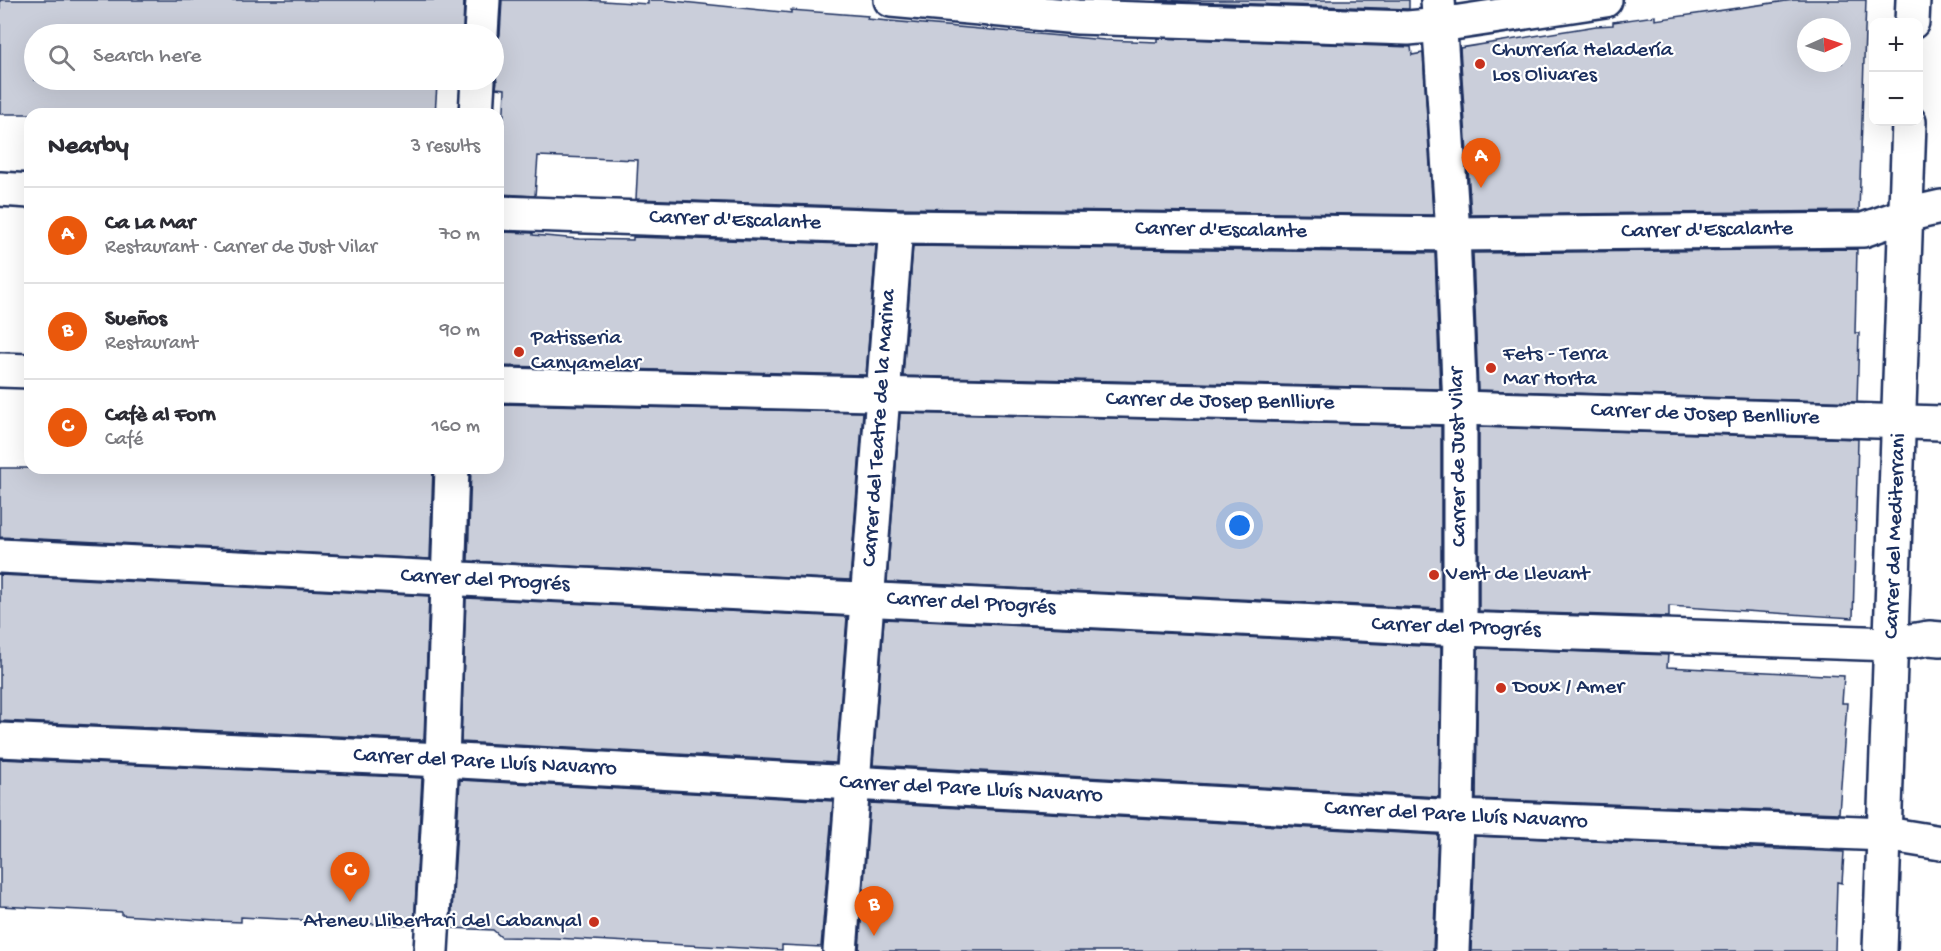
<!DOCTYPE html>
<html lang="en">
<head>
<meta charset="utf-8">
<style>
  body { margin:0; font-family:"Gochi Hand",sans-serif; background:#f2f2f3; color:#2b2b33 }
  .controls { position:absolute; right:18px; top:18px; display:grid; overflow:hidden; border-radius:12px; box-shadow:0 6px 24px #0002 }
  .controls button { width:54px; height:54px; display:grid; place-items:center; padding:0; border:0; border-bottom:2px solid #e1e1e2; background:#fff; color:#2b2b33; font:30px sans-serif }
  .compass { position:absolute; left:1797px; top:18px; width:54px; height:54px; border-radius:50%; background:#fff; box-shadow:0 6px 24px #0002; rotate:87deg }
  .you { position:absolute; left:1240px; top:526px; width:21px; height:21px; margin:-15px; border:4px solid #fff; border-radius:50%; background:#1a73e8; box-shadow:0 0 0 9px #1a73e833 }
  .badge { display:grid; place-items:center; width:39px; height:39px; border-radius:50%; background:#ea580c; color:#fff; font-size:20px; font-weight:700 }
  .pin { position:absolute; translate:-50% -50px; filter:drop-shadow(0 2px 3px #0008) }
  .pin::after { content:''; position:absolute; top:32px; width:21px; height:18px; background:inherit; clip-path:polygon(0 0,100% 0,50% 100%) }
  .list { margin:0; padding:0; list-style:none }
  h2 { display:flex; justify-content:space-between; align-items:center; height:78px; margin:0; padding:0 24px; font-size:26px }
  h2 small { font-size:20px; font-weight:400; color:#7c7c81 }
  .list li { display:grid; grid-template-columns:39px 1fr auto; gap:18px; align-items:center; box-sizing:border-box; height:96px; padding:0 24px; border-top:2px solid #e1e1e2 }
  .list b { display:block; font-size:22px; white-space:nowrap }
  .list p { margin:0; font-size:20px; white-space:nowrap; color:#7c7c81 }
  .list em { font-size:20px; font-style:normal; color:#7c7c81 }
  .icon { flex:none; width:33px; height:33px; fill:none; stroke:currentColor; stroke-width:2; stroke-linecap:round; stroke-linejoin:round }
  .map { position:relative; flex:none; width:1941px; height:951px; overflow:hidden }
  .search { position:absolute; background:#fff; box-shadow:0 6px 24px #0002; left:24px; top:24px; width:480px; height:66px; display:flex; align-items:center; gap:15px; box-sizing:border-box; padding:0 21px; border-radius:33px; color:#7c7c81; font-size:22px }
  .panel { position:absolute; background:#fff; box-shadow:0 6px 24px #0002; left:24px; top:108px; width:480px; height:366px; border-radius:18px }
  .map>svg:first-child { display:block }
  .building { fill:#caceda; stroke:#1b2f5e; stroke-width:1.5; fill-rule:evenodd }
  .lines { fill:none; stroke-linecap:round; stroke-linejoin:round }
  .minor-casing { stroke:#1b2f5e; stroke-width:38 }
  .minor { stroke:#fff; stroke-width:33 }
  .poi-dot { fill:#c8321e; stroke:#fff; stroke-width:2 }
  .labels { text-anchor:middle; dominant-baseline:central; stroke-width:4.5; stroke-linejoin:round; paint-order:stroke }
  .poi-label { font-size:22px; fill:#1b2f5e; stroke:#fff; text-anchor:start }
  .street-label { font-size:22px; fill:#1b2f5e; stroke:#fff }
</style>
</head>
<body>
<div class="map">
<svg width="1941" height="951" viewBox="0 0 1941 951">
  <rect width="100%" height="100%" fill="#fff"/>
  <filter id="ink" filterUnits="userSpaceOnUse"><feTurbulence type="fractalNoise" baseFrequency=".0167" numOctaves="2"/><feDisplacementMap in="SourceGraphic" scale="12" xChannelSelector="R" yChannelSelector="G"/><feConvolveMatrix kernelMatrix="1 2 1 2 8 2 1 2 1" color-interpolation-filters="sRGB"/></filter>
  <g filter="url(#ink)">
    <g class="building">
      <polygon points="0,0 464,0 463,34 34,34 34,80 459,80 459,86 437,85 435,114 0,114"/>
      <polygon points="502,0 588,0 648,4 648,0 663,0 791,13 791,10 868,16 867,19 1105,40 1157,42 1157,38 1411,47 1412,55 1423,53 1433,215 896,208 636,199 638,160 538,156 535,196 500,194 505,89 496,88 497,81 494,70 494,47 500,35"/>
      <polygon points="1158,0 1409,0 1409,9 1158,1"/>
      <path d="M1793 0H1866L1859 211 1471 215 1460 48 1596 26 1613 25V22L1655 16V20ZM1806 27H1842V63H1806Z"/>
      <polygon points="498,232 533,233 533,235 579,239 633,240 633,237 876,245 866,375 498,366"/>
      <polygon points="913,246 1435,253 1440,389 903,376"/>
      <polygon points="1857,249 1855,333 1859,333 1857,402 1478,390 1473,253"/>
      <polygon points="498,404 863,412 850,580 468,561 471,468 498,468"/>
      <polygon points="900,413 1441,426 1441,609 887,582"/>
      <polygon points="1479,427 1858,439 1853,618 1669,606 1669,617 1479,611"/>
      <polygon points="0,468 433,468 430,559 0,537"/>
      <polygon points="0,575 429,596 424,740 0,721"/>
      <polygon points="466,598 847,617 836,763 461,742"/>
      <polygon points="884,619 1441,647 1439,797 873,765"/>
      <polygon points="1478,648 1668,655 1667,667 1844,676 1842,703 1847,703 1839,813 1476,799"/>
      <polygon points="0,759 422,778 414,926 241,917 241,922 216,921 122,915 122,912 0,906"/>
      <polygon points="460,780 833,801 821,947 782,945 782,950 554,938 501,937 493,930 451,928"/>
      <polygon points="870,803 1438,835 1433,951 861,951 859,950"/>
      <polygon points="1475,836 1844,852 1842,883 1837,882 1835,951 1471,951"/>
    </g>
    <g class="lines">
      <defs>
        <g id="minor">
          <polyline points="891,0 1078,17 1408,28 1440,25 1605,0"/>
          <polyline points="1438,0 1453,234 1460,408 1460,629 1457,817 1452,951"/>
          <polyline points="1912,22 1913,0"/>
          <polyline points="481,34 483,0"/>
          <polyline points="476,114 478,80"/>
          <polyline points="0,189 30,191"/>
          <polyline points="498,213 896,227 1453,234 1863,230 1906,215 1941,207"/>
          <polyline points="0,370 30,371"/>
          <polyline points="498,385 1460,408 1941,423"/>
          <polyline points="0,556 1460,629 1892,644 1929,638 1941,639"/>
          <polyline points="0,740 442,760 1457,817 1886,834 1941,843"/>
          <polyline points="431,951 442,760 452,468"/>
          <polyline points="840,951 896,227"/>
          <polyline points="1880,951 1909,122"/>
        </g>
      </defs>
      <use href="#minor" class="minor-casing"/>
      <use href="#minor" class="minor"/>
    </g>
  </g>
  <g class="poi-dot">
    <circle cx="1480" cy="64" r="6"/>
    <circle cx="519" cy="352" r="6"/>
    <circle cx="1491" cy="368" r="6"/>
    <circle cx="1434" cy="575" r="6"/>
    <circle cx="1501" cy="688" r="6"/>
    <circle cx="594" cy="922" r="6"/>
  </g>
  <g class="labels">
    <g class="poi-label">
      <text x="1492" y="51">Churrería Heladería<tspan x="1492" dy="25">Los Olivares</tspan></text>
      <text x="531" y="339">Patisseria<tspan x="531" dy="25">Canyamelar</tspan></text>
      <text x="1503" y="355">Fets - Terra<tspan x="1503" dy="25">Mar Horta</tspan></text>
      <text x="1446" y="575">Vent de Llevant</text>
      <text x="1513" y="688">Doux / Amer</text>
      <text x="582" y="922" text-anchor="end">Ateneu Llibertari del Cabanyal</text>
    </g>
    <g class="street-label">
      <text transform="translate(735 221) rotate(2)">Carrer d'Escalante</text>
      <text transform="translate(1221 231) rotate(1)">Carrer d'Escalante</text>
      <text transform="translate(1707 231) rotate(-1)">Carrer d'Escalante</text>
      <text transform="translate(1220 402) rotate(1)">Carrer de Josep Benlliure</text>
      <text transform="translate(1705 415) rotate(2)">Carrer de Josep Benlliure</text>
      <text transform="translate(880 428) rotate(-86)">Carrer del Teatre de la Marina</text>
      <text transform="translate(1459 457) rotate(-91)">Carrer de Just Vilar</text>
      <text transform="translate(1896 536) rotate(-88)">Carrer del Mediterrani</text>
      <text transform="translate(485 581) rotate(3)">Carrer del Progrés</text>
      <text transform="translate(971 604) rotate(3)">Carrer del Progrés</text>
      <text transform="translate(1456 628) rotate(2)">Carrer del Progrés</text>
      <text transform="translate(485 763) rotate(3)">Carrer del Pare Lluís Navarro</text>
      <text transform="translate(971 790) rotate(3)">Carrer del Pare Lluís Navarro</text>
      <text transform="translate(1456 816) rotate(3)">Carrer del Pare Lluís Navarro</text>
    </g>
  </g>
</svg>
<div class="controls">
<button>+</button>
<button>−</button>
</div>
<svg class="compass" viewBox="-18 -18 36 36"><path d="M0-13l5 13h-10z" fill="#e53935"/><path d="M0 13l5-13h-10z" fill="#7c7c81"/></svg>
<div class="you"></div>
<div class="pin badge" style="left:1481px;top:188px">A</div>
<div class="pin badge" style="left:874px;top:936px">B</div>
<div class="pin badge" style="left:350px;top:902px">C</div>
<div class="search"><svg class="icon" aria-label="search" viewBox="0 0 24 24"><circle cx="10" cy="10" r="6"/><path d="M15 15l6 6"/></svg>Search here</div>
<section class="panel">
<h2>Nearby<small>3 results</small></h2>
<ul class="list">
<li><span class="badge">A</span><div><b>Ca La Mar</b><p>Restaurant · Carrer de Just Vilar</p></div><em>70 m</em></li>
<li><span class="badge">B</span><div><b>Sueños</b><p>Restaurant</p></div><em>90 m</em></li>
<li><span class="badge">C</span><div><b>Cafè al Forn</b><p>Café</p></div><em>160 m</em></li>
</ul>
</section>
</div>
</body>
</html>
